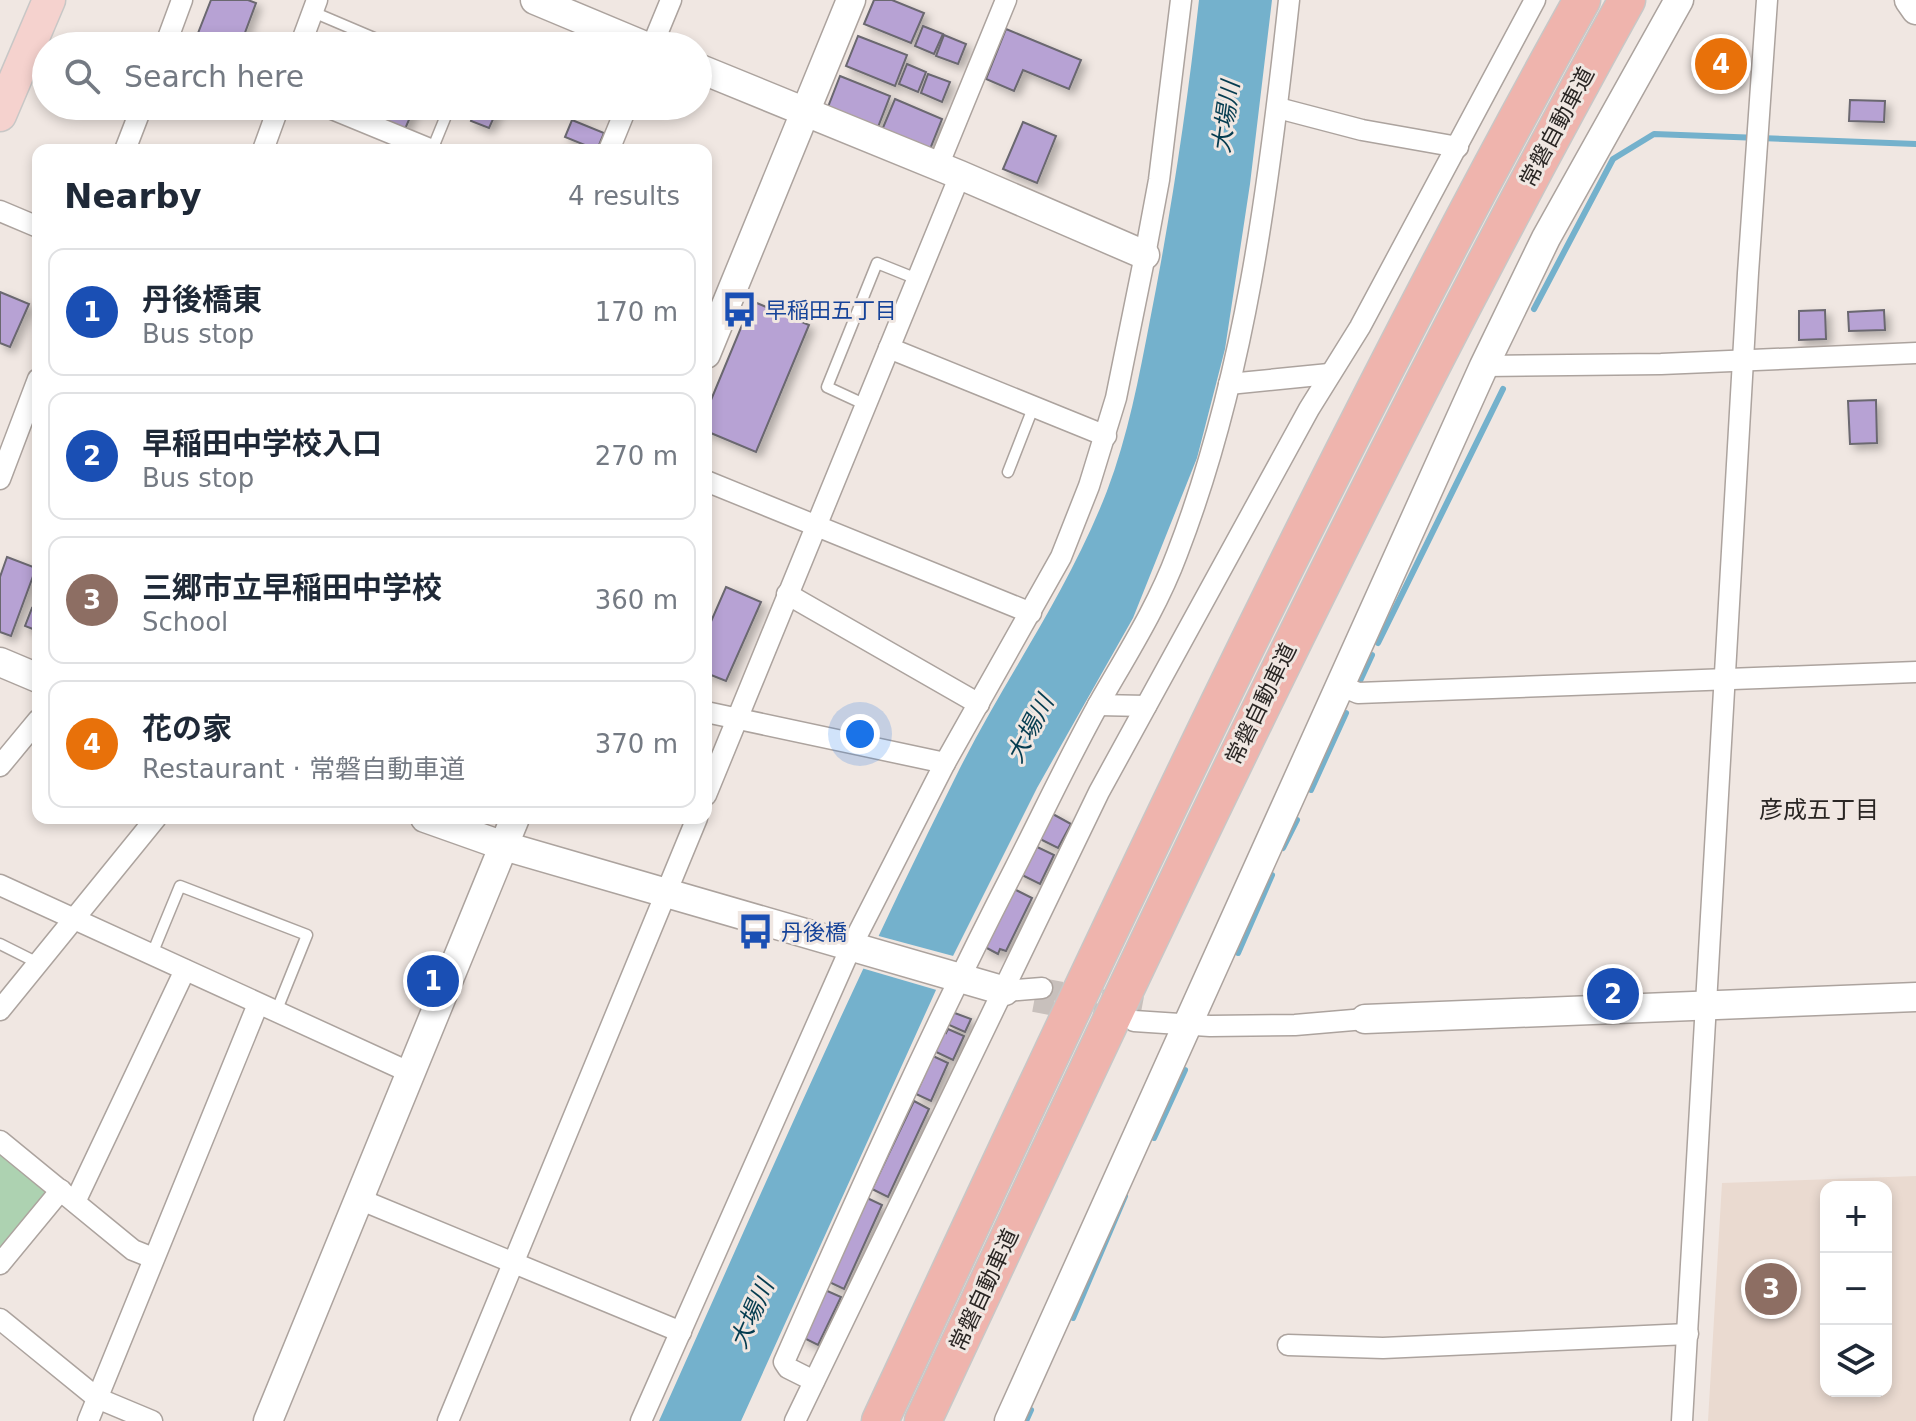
<!DOCTYPE html>
<html lang="en">
<head>
<meta charset="utf-8">
<style>
  body { margin:0; font-family:"DejaVu Sans","Noto Sans JP",sans-serif; background:#f2f2f3; color:#1f2937 }
  .controls { position:absolute; right:24px; bottom:24px; display:grid; overflow:hidden; border-radius:16px; box-shadow:0 4px 12px #0003 }
  .controls button { width:72px; height:72px; display:grid; place-items:center; padding:0; border:0; border-bottom:2px solid #e0e1e3; background:#fff; color:#1f2937; font:40px sans-serif }
  .you { position:absolute; left:860px; top:734px; width:28px; height:28px; margin:-20px; border:6px solid #fff; border-radius:50%; background:#1a73e8; box-shadow:0 0 0 12px #1a73e833 }
  .badge { display:grid; place-items:center; width:52px; height:52px; border-radius:50%; background:#b54caf; color:#fff; font-size:26px; font-weight:700 }
  .pin { position:absolute; translate:-50% -50%; border:4px solid #fff; box-shadow:0 2px 8px #0006 }
  .list { margin:0; padding:0; list-style:none }
  h2 { display:flex; justify-content:space-between; align-items:center; height:104px; margin:0; padding:0 32px; font-size:34px }
  h2 small { font-size:26px; font-weight:400; color:#747a83 }
  .list li { display:grid; grid-template-columns:52px 1fr auto; gap:24px; align-items:center; box-sizing:border-box; height:128px; margin:0 16px 16px; padding:0 16px; border:2px solid #e0e1e3; border-radius:16px }
  .list b { display:block; font-size:30px; white-space:nowrap }
  .list p { margin:0; font-size:26px; white-space:nowrap; color:#747a83 }
  .list em { font-size:26px; font-style:normal; color:#747a83 }
  .icon { flex:none; width:44px; height:44px; fill:none; stroke:currentColor; stroke-width:2; stroke-linecap:round; stroke-linejoin:round }
  .map { position:relative; flex:none; width:1916px; height:1421px; overflow:hidden }
  .search { position:absolute; background:#fff; box-shadow:0 4px 12px #0003; left:32px; top:32px; width:680px; height:88px; display:flex; align-items:center; gap:20px; box-sizing:border-box; padding:0 28px; border-radius:44px; color:#747a83; font-size:30px }
  .panel { position:absolute; background:#fff; box-shadow:0 4px 12px #0003; left:32px; top:144px; width:680px; height:680px; border-radius:16px }
  .map>svg:first-child { display:block }
  .built { fill:#eadad0; fill-rule:evenodd }
  .green { fill:#add2b1 }
  .water { fill:#74b1cc }
  .pier { fill:#f0e7e2 }
  .lines { fill:none; stroke-linecap:round; stroke-linejoin:round }
  .stream { stroke:#74b1cc; stroke-width:6 }
  .building { fill:#b7a2d4; stroke:#6a676f; stroke-width:2; filter:url(#shadow) }
  .street-tunnel { stroke:#c8c0bc; stroke-width:20; stroke-dasharray:20 10; stroke-linecap:butt }
  .lane-casing { stroke:#aca39e; stroke-width:13 }
  .street-casing { stroke:#aca39e; stroke-width:23 }
  .secondary-casing { stroke:#aca39e; stroke-width:31 }
  .primary-casing { stroke:#c8c7c6; stroke-width:35 }
  .highway-casing { stroke:#c8c7c6; stroke-width:39 }
  .lane { stroke:#fff; stroke-width:10 }
  .street { stroke:#fff; stroke-width:20 }
  .secondary { stroke:#fff; stroke-width:28 }
  .primary { stroke:#f5d2ce; stroke-width:32 }
  .highway { stroke:#efb4ad; stroke-width:36 }
  .labels { text-anchor:middle; dominant-baseline:central; stroke-width:6; stroke-linejoin:round; paint-order:stroke }
  .street-label { font-size:22px; fill:#2a2624; stroke:#f0e7e2 }
  .transit-label { font-size:22px; fill:#164399; stroke:#f0e7e2; text-anchor:start }
  .water-label { font-size:24px; font-style:italic; fill:#053c50; stroke:#f0e7e2 }
  .neighbourhood-label { font-size:24px; fill:#2a2624; stroke:#f0e7e2 }
</style>
</head>
<body>
<div class="map">
<svg width="1916" height="1421" viewBox="0 0 1916 1421">
  <defs>
    <filter id="shadow"><feDropShadow dx="5" dy="5" stdDeviation="4" flood-color="#0004"/></filter>
  </defs>
  <rect width="100%" height="100%" fill="#f0e7e2"/>
  <path class="built" d="M1916 1176V1421H1708L1722 1183ZM1886 1187V1391H1826V1187Z"/>
  <polygon class="green" points="0,1153 49,1194 0,1250"/>
  <path class="water" d="M1199 0H1272L1250 184 1225 349 1197 458 1133 618 1037 788 936 990 741 1421H659C757 1203 852 984 959 770 1007 675 1068 592 1107 491 1128 436 1139 377 1150 320 1171 214 1187 107 1199 0Z"/>
  <polygon class="pier" points="875,935 957,957 940,991 858,967"/>
  <g class="lines">
    <g class="stream">
      <polyline points="1534,309 1613,159 1654,134 1916,144"/>
      <polyline points="1378,643 1503,389"/>
      <polyline points="1359,683 1372,655"/>
      <polyline points="1311,790 1346,713"/>
      <polyline points="1283,848 1297,820"/>
      <polyline points="1238,953 1272,875"/>
      <polyline points="1154,1138 1185,1070"/>
      <polyline points="1073,1318 1125,1196"/>
      <polyline points="1026,1421 1031,1410"/>
    </g>
  </g>
  <g class="building">
    <polygon points="211,0 248,0 256,3 240,46 193,46"/>
    <polygon points="874,0 892,0 924,13 911,43 864,24"/>
    <polygon points="923,26 943,34 934,54 915,46"/>
    <polygon points="1006,29 1081,60 1069,89 1023,70 1014,91 986,79"/>
    <polygon points="944,35 966,44 958,64 936,56"/>
    <polygon points="858,36 907,55 895,86 846,66"/>
    <polygon points="1701,51 1738,55 1737,82 1698,77"/>
    <polygon points="907,64 926,72 918,92 899,84"/>
    <polygon points="928,74 950,82 942,102 921,93"/>
    <polygon points="840,76 890,96 878,127 828,107"/>
    <polygon points="895,99 942,119 930,149 882,130"/>
    <polygon points="1850,100 1885,101 1884,122 1849,121"/>
    <polygon points="364,106 388,106 383,120 362,111"/>
    <polygon points="390,106 415,106 405,129 384,120"/>
    <polygon points="477,106 499,106 489,128 471,121"/>
    <polygon points="572,120 604,133 597,150 565,137"/>
    <polygon points="1023,122 1056,136 1037,183 1003,169"/>
    <polygon points="0,292 29,304 10,347 0,343"/>
    <polygon points="752,301 809,325 756,452 706,431 706,412"/>
    <polygon points="1825,310 1826,339 1799,340 1799,311"/>
    <polygon points="1884,310 1885,330 1849,331 1848,312"/>
    <polygon points="1876,400 1877,443 1850,444 1848,401"/>
    <polygon points="7,557 36,568 11,636 0,632 0,577"/>
    <polygon points="726,587 761,602 726,681 706,673 706,633"/>
    <polygon points="32,608 38,611 38,631 25,626"/>
    <polygon points="1051,813 1071,824 1058,848 1038,838"/>
    <polygon points="1033,845 1054,855 1040,884 1018,873"/>
    <polygon points="1012,888 1032,898 1006,951 1000,949 998,954 983,946"/>
    <polygon points="952,1012 971,1019 965,1032 947,1024"/>
    <polygon points="948,1029 964,1036 953,1060 934,1051 943,1031 946,1033"/>
    <polygon points="933,1056 948,1063 931,1101 916,1094"/>
    <polygon points="914,1101 929,1109 888,1197 872,1189"/>
    <polygon points="865,1197 882,1205 844,1289 827,1281"/>
    <polygon points="825,1290 841,1297 818,1345 802,1337"/>
  </g>
  <g class="lines">
    <g class="street-tunnel">
      <polyline points="1042,988 1142,1007"/>
      <polyline points="1034,1002 1122,1018"/>
    </g>
    <defs>
      <g id="lane">
        <polyline points="313,12 393,46"/>
        <polyline points="432,150 450,106"/>
        <polyline points="866,405 827,387 877,263 917,279"/>
        <polyline points="1008,472 1033,408"/>
        <polyline points="0,944 38,963"/>
        <polyline points="152,954 180,886 307,935 276,1012"/>
      </g>
      <g id="street">
        <polyline points="165,46 182,0"/>
        <polyline points="300,46 317,0"/>
        <polyline points="652,46 671,0"/>
        <polyline points="325,106 432,150"/>
        <polyline points="1278,108 1362,130 1458,147"/>
        <polyline points="125,150 142,106"/>
        <polyline points="263,150 279,106"/>
        <polyline points="609,150 627,106"/>
        <polyline points="938,166 1006,0"/>
        <polyline points="0,211 38,227"/>
        <polyline points="889,348 1106,436"/>
        <polyline points="1484,366 1661,364 1916,353"/>
        <polyline points="1229,384 1329,374"/>
        <polyline points="0,479 38,379"/>
        <polyline points="706,481 1031,613"/>
        <polyline points="787,594 979,704"/>
        <polyline points="1339,685 1358,693 1916,672"/>
        <polyline points="1098,705 1146,706"/>
        <polyline points="706,712 945,763"/>
        <polyline points="0,766 38,720"/>
        <polyline points="706,795 960,175"/>
        <polyline points="0,885 411,1073"/>
        <polyline points="1005,991 1042,988"/>
        <polyline points="0,1010 156,818"/>
        <polyline points="1134,1021 1210,1026 1295,1025 1365,1019"/>
        <polyline points="0,1141 133,1250 153,1258"/>
        <polyline points="359,1199 681,1332"/>
        <polyline points="75,1202 185,970"/>
        <polyline points="0,1264 61,1190"/>
        <polyline points="0,1319 97,1398 152,1421"/>
        <polyline points="1288,1345 1383,1348 1688,1334"/>
        <path d="M814 1381 788 1368 784 1362C857 1196 932 1029 1015 868 1044 811 1071 753 1102 698 1129 651 1158 605 1177 554 1245 378 1269 187 1289 0"/>
        <polyline points="88,1421 258,1004"/>
        <polyline points="448,1421 697,818"/>
        <polyline points="641,1421 851,947 945,763 1061,557 1089,486 1116,398 1145,255 1159,180 1181,0"/>
        <polyline points="795,1421 1099,792 1309,409 1360,327 1535,0"/>
        <polyline points="1682,1421 1748,273 1767,0"/>
      </g>
      <g id="secondary">
        <polyline points="535,0 645,46"/>
        <polyline points="1909,0 1916,10"/>
        <polyline points="698,68 960,175 1145,255"/>
        <polyline points="706,354 851,0"/>
        <polyline points="0,662 38,678"/>
        <polyline points="425,818 504,846 1005,991"/>
        <polyline points="1365,1019 1916,997"/>
        <polyline points="268,1421 515,818"/>
        <polyline points="1009,1421 1484,366 1546,238 1679,0"/>
      </g>
      <polyline id="primary" points="0,115 49,0"/>
      <g id="highway">
        <path d="M880 1421C1103 942 1325 462 1582 0"/>
        <path d="M923 1421C1147 942 1370 463 1627 0"/>
      </g>
    </defs>
    <use href="#lane" class="lane-casing"/>
    <use href="#street" class="street-casing"/>
    <use href="#secondary" class="secondary-casing"/>
    <use href="#primary" class="primary-casing"/>
    <use href="#highway" class="highway-casing"/>
    <use href="#lane" class="lane"/>
    <use href="#street" class="street"/>
    <use href="#secondary" class="secondary"/>
    <use href="#primary" class="primary"/>
    <use href="#highway" class="highway"/>
  </g>
  <defs>
    <symbol id="bus-bare" viewBox="-9 -9 18 18"><path d="M-5-6H5V4H4V6H2V4H-2V6H-4V4H-5ZM-3.5-4V0h7V-4ZM-3.5 1.2v1.5H-2V1.2ZM2 1.2v1.5H3.5V1.2Z" fill="#1a4fb4" stroke="#f0e7e2" stroke-width="2.5" paint-order="stroke"/></symbol>
  </defs>
  <g fill-rule="evenodd">
    <use href="#bus-bare" x="714" y="284" width="51" height="51"/>
    <use href="#bus-bare" x="730" y="906" width="51" height="51"/>
  </g>
  <g class="labels">
    <g class="street-label">
      <text transform="translate(1557 127) rotate(-62)">常磐自動車道</text>
      <text transform="translate(1261 704) rotate(-64)">常磐自動車道</text>
      <text transform="translate(984 1290) rotate(-65)">常磐自動車道</text>
    </g>
    <g class="transit-label">
      <text x="765" y="310">早稲田五丁目</text>
      <text x="781" y="932">丹後橋</text>
    </g>
    <g class="water-label">
      <text transform="translate(1226 117) rotate(-82)">大場川</text>
      <text transform="translate(1030 729) rotate(-62)">大場川</text>
      <text transform="translate(752 1314) rotate(-66)">大場川</text>
    </g>
    <g class="neighbourhood-label">
      <text x="1819" y="810">彦成五丁目</text>
    </g>
  </g>
</svg>
<div class="controls">
<button>+</button>
<button>−</button>
<button><svg class="icon" aria-label="layers" viewBox="0 0 24 24"><path d="M12 4l9 5-9 5-9-5zM3 14l9 5 9-5"/></svg></button>
</div>
<div class="you"></div>
<div class="pin badge" style="left:433px;top:981px;background:#1a4fb4">1</div>
<div class="pin badge" style="left:1613px;top:994px;background:#1a4fb4">2</div>
<div class="pin badge" style="left:1771px;top:1289px;background:#8d6e63">3</div>
<div class="pin badge" style="left:1721px;top:64px;background:#e8710a">4</div>
<div class="search"><svg class="icon" aria-label="search" viewBox="0 0 24 24"><circle cx="10" cy="10" r="6"/><path d="M15 15l6 6"/></svg>Search here</div>
<section class="panel">
<h2>Nearby<small>4 results</small></h2>
<ul class="list">
<li><span class="badge" style="background:#1a4fb4">1</span><div><b>丹後橋東</b><p>Bus stop</p></div><em>170 m</em></li>
<li><span class="badge" style="background:#1a4fb4">2</span><div><b>早稲田中学校入口</b><p>Bus stop</p></div><em>270 m</em></li>
<li><span class="badge" style="background:#8d6e63">3</span><div><b>三郷市立早稲田中学校</b><p>School</p></div><em>360 m</em></li>
<li><span class="badge" style="background:#e8710a">4</span><div><b>花の家</b><p>Restaurant · 常磐自動車道</p></div><em>370 m</em></li>
</ul>
</section>
</div>
</body>
</html>
